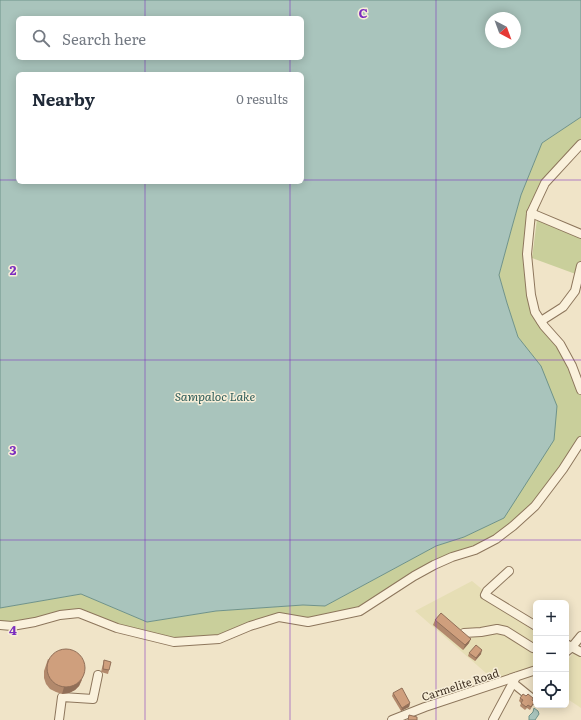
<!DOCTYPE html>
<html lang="en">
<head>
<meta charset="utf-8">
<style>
  body { margin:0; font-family:Literata,serif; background:#f2f2f3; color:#1f2937 }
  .controls { position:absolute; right:12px; bottom:12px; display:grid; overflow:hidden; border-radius:6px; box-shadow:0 2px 10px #0003 }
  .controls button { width:36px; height:36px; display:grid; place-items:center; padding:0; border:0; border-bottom:1px solid #e0e1e3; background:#fff; color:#1f2937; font:20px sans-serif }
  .compass { position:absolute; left:485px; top:12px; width:36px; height:36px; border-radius:50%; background:#fff; box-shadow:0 2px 10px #0003; rotate:139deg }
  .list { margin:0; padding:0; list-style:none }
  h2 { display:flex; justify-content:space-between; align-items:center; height:52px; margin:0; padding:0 16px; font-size:17px }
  h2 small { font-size:13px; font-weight:400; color:#747a83 }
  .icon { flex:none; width:22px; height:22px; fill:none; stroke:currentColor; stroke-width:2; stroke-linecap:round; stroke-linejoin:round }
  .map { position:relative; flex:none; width:581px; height:720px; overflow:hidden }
  .search { position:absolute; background:#fff; box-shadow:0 2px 10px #0003; left:16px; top:16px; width:288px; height:44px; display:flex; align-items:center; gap:10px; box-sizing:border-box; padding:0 14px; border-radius:6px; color:#747a83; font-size:15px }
  .panel { position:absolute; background:#fff; box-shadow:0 2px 10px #0003; left:16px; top:72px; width:288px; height:112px; border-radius:6px }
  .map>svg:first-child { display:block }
  .farmland { fill:#e6deb5 }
  .green { fill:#c9cf9b }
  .water { fill:#a9c4bc; stroke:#6f938a; fill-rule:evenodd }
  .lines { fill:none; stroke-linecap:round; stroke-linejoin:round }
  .minor-casing { stroke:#8d765c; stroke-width:10 }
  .minor { stroke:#faf1dc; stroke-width:8 }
  .wall { fill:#b2896c }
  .shaded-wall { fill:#916f58 }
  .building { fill:#cf9f7d; stroke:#916f58 }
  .grid { fill:none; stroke:#7b2cbf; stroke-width:1; stroke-opacity:0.55 }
  .labels { text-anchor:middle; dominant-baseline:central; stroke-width:3; stroke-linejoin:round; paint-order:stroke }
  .street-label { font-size:11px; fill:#3d2e20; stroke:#f7eed8 }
  .water-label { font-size:12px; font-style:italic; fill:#2f5d5a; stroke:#f7eed8 }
  .grid-label { font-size:13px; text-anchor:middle; font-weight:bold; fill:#7b2cbf; stroke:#f7eed8; stroke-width:3; stroke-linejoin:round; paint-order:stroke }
</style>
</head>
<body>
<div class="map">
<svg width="581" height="720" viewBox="0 0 581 720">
  <rect width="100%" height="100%" fill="#f0e4c8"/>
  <g class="farmland">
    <polygon points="472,581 483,590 536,629 536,667 494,680 415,611"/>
    <polygon points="575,651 581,655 581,708 566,698 566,662"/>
  </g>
  <g class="green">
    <polygon points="581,117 581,144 545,183 527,254 535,312 560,344 581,390 581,441 535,506 496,539 452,557 360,611 301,621 279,617 219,639 174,642 79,613 0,625 0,608 81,594 147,622 216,611 303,605 325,606 436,546 464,537 504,518 541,366 518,337 507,303 499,275 512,227 521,195 542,143"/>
    <polygon points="537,219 581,237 581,276 532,258"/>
  </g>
  <g class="water">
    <path d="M0 0H581V117L542 143 521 195 512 227 499 275 507 303 518 337 541 366 557 406 554 440 504 518 464 537 436 546 325 606 303 605 216 611 147 622 81 594 0 608ZM18 18H302V58H18ZM491 18H515V42H491ZM18 74H302V182H18Z"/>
    <polygon points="534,708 538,711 539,714 535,720 529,720 529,716 533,712"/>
  </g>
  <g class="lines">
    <defs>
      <g id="minor">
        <polyline points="581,144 545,183 531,213 527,254 531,295 535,312 544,326 560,344 572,366 581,390"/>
        <polyline points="531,213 581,234"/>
        <polyline points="541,321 563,307 575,291 581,266"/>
        <polyline points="509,571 487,591 485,595 536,626"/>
        <polyline points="0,625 12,626 35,622 60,615 79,613 117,628 174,642 219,639 250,626 279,617 308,622 360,611 414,576 434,565 452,557 475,550 496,539 513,526 535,506 563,469 581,441"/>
        <polyline points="464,633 481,632 497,629 506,631 533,648 536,649"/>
        <polyline points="566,644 581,652"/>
        <polyline points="566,652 572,647 581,636"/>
        <polyline points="513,683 534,700"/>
        <polyline points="59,720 62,697 93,699 98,675"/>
        <polyline points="392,720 425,707 536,670"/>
        <polyline points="493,720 516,677"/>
      </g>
    </defs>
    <use href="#minor" class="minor-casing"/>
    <use href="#minor" class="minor"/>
  </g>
  <g class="wall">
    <polygon points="435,620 469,643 463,650 433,625"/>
    <polygon points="469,653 481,654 475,661 468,656"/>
    <polygon points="48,659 82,680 79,686 75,690 69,693 62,694 56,692 50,689 46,684 44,678 44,671"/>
    <polygon points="104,660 109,670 108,674 101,672"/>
    <polygon points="393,693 410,703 409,707 401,711 392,696"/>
    <polygon points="520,698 532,700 533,705 530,710 527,708 525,710 520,706 521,703 519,701"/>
  </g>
  <g class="shaded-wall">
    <polygon points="471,639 469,643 463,650 465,645"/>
    <polygon points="482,650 481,654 475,661 476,658"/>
    <polygon points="84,674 79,686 75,690 69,693 62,694 64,687"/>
    <polygon points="410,703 409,707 401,711 402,708"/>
  </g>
  <g class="building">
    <polygon points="441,613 471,639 465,645 435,620"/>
    <polygon points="476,645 482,650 476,658 469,653"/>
    <circle cx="66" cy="668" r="19"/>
    <polygon points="104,660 111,662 109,670 103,669"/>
    <polygon points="402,688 410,703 402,708 393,693"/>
    <polygon points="523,694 526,696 528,694 533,698 532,700 534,702 531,707 528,705 526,707 521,703 523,700 520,698"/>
    <polygon points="409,715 417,717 417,720 408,720"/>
  </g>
  <path class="grid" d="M145 0V18M290 0V18M436 0V720M145 58V74M290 58V74M0 180H18M302 180H581M145 182V720M290 182V720M0 360H581M0 540H581"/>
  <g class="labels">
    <g class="street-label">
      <text transform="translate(460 684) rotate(-18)">Carmelite Road</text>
    </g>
    <g class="water-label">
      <text x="215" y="396">Sampaloc Lake</text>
    </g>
  </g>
  <g class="grid-label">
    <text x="363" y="18">C</text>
    <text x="13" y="275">2</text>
    <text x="13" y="455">3</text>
    <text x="13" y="635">4</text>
  </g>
</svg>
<div class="controls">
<button>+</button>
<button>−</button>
<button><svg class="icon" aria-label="locate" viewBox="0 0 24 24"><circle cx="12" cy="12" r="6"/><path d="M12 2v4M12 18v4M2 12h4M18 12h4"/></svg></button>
</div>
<svg class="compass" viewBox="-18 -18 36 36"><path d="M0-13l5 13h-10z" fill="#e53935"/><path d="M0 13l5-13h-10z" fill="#747a83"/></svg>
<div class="search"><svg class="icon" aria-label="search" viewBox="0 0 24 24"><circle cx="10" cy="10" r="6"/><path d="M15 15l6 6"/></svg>Search here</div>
<section class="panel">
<h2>Nearby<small>0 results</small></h2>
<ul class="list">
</ul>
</section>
</div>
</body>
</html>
